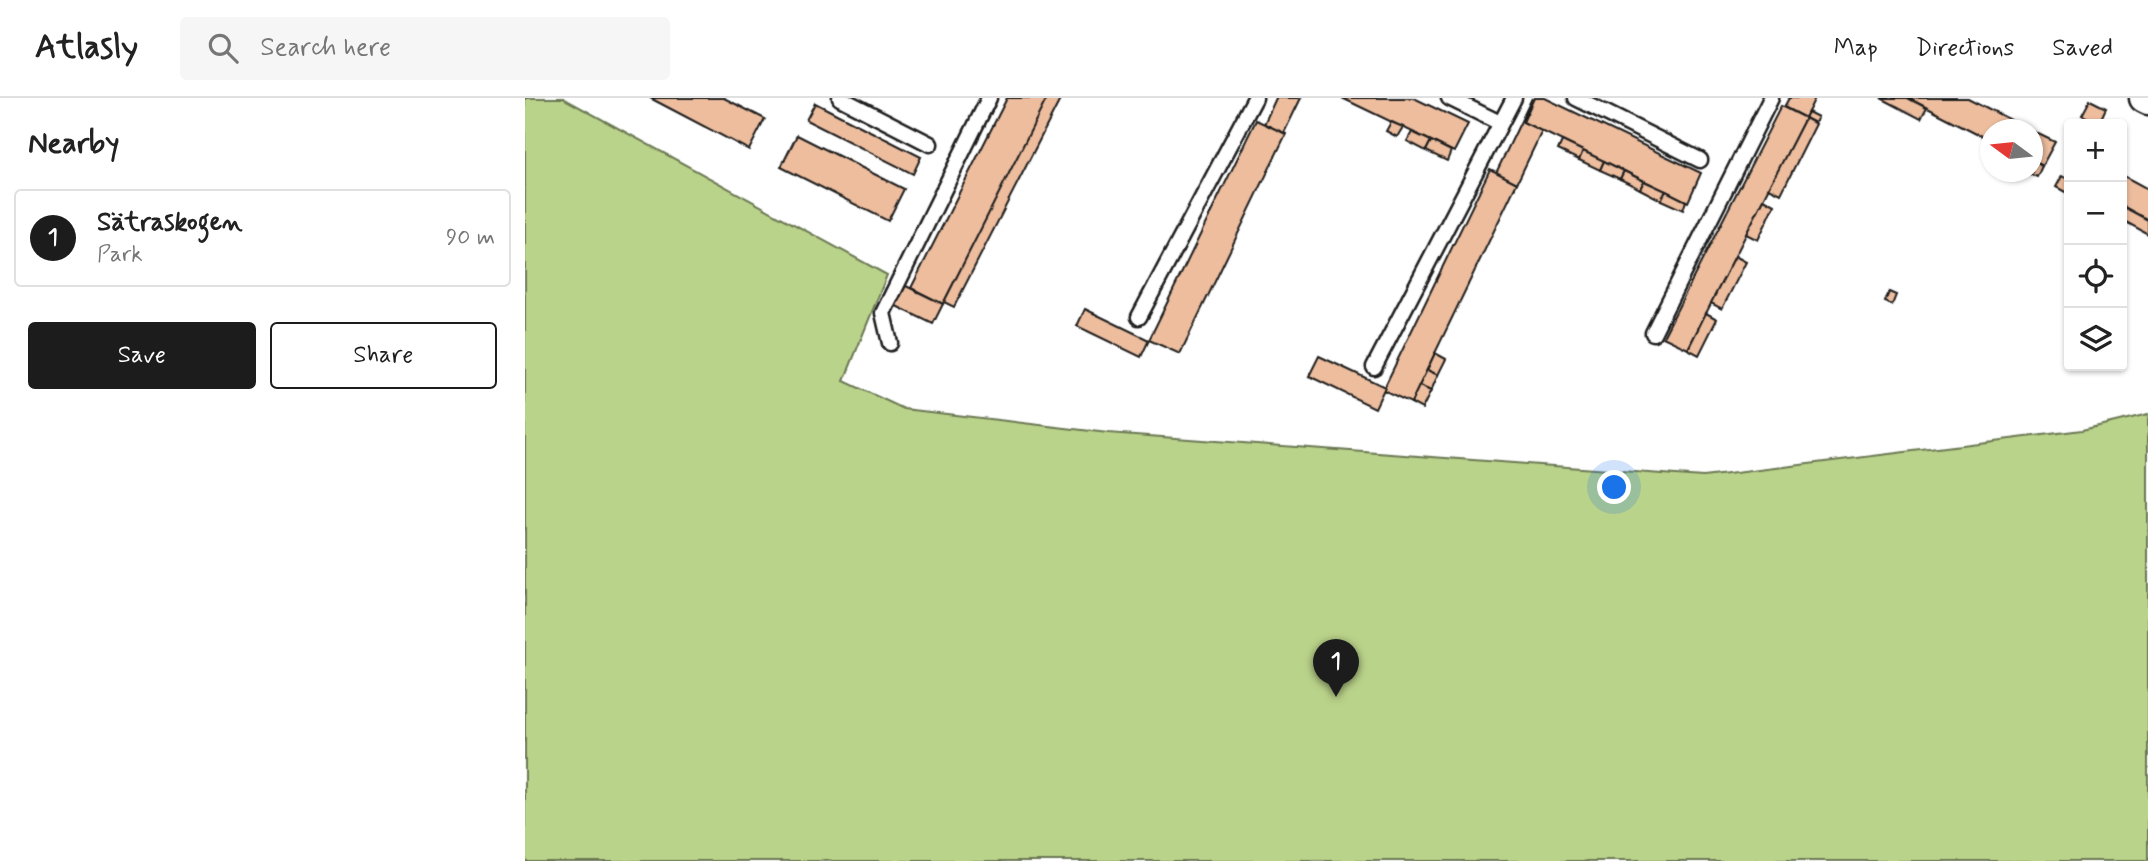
<!DOCTYPE html>
<html lang="en">
<head>
<meta charset="utf-8">
<style>
  body { margin:0; font-family:Mynerve,sans-serif; background:#f6f6f6; color:#222 }
  .controls { position:absolute; right:21px; top:21px; display:grid; overflow:hidden; border-radius:7px; box-shadow:0 2px 5px #0004 }
  .controls button { width:63px; height:63px; display:grid; place-items:center; padding:0; border:0; border-bottom:2px solid #e0e0e0; background:#fff; color:#222; font:35px sans-serif }
  .compass { position:absolute; left:1455px; top:21px; width:63px; height:63px; border-radius:50%; background:#fff; box-shadow:0 2px 5px #0004; rotate:285deg }
  .you { position:absolute; left:1090px; top:390px; width:24px; height:24px; margin:-18px; border:5px solid #fff; border-radius:50%; background:#1a73e8; box-shadow:0 0 0 10px #1a73e833 }
  .badge { display:grid; place-items:center; width:46px; height:46px; border-radius:50%; background:#1c1c1c; color:#fff; font-size:23px; font-weight:700 }
  .pin { position:absolute; translate:-50% -58px; filter:drop-shadow(0 2px 4px #0008) }
  .pin::after { content:''; position:absolute; top:37px; width:24px; height:21px; background:inherit; clip-path:polygon(0 0,100% 0,50% 100%) }
  .list { margin:0; padding:0; list-style:none }
  h2 { display:flex; justify-content:space-between; align-items:center; height:91px; margin:0; padding:0 28px; font-size:30px }
  h2 small { font-size:23px; font-weight:400; color:#767676 }
  .list li { display:grid; grid-template-columns:46px 1fr auto; gap:21px; align-items:center; box-sizing:border-box; height:98px; margin:0 14px 14px; padding:0 14px; border:2px solid #e0e0e0; border-radius:7px }
  .list b { display:block; font-size:26px; white-space:nowrap }
  .list p { margin:0; font-size:23px; white-space:nowrap; color:#767676 }
  .list em { font-size:23px; font-style:normal; color:#767676 }
  .actions { display:flex; gap:14px; padding:21px 28px }
  .actions a { flex:1; padding:16px 0; border:2px solid #1c1c1c; border-radius:7px; text-align:center; font-size:24px; color:#1c1c1c }
  .actions .main { background:#1c1c1c; color:#fff }
  .icon { flex:none; width:38px; height:38px; fill:none; stroke:currentColor; stroke-width:2; stroke-linecap:round; stroke-linejoin:round }
  .map { position:relative; flex:none; width:1623px; height:763px; overflow:hidden }
  header { display:flex; align-items:center; gap:42px; box-sizing:border-box; height:98px; padding:0 35px; background:#fff; border-bottom:2px solid #e0e0e0 }
  header strong { font-size:33px }
  nav { display:flex; gap:38px; margin-inline-start:auto; font-size:24px }
  .search { width:490px; height:63px; background:#f6f6f6; display:flex; align-items:center; gap:18px; box-sizing:border-box; padding:0 24px; border-radius:7px; color:#767676; font-size:26px }
  main { display:flex }
  aside { flex:1; background:#fff }
  .map>svg:first-child { display:block }
  .green { fill:#bad38a; stroke:#6b7853; stroke-width:2 }
  .building { fill:#edbd9e; stroke:#1c1c1c; stroke-width:2 }
  .lines { fill:none; stroke-linecap:round; stroke-linejoin:round }
  .service-casing { stroke:#1c1c1c; stroke-width:19 }
  .minor-casing { stroke:#1c1c1c; stroke-width:33 }
  .service { stroke:#fff; stroke-width:14 }
  .minor { stroke:#fff; stroke-width:28 }
</style>
</head>
<body>
<header>
<strong>Atlasly</strong>
<div class="search"><svg class="icon" aria-label="search" viewBox="0 0 24 24"><circle cx="10" cy="10" r="6"/><path d="M15 15l6 6"/></svg>Search here</div>
<nav><a>Map</a><a>Directions</a><a>Saved</a></nav>
</header>
<main>
<aside>
<h2>Nearby<small></small></h2>
<ul class="list">
<li><span class="badge">1</span><div><b>Sätraskogen</b><p>Park</p></div><em>90 m</em></li>
</ul>
<div class="actions"><a class="main">Save</a><a>Share</a></div>
</aside>
<div class="map">
<svg width="1623" height="763" viewBox="0 0 1623 763">
  <rect width="100%" height="100%" fill="#fff"/>
  <filter id="ink" filterUnits="userSpaceOnUse"><feTurbulence type="fractalNoise" baseFrequency=".0143" numOctaves="2"/><feDisplacementMap in="SourceGraphic" scale="14" xChannelSelector="R" yChannelSelector="G"/><feConvolveMatrix kernelMatrix="1 2 1 2 8 2 1 2 1" color-interpolation-filters="sRGB"/></filter>
  <g filter="url(#ink)">
    <polygon class="green" points="0,0 38,0 362,177 319,283 379,311 583,335 1178,379 1557,332 1623,316 1623,763 0,763"/>
    <g class="building">
      <polygon points="125,0 199,0 240,21 224,52"/>
      <polygon points="482,0 523,0 418,206 386,190"/>
      <polygon points="522,0 536,0 429,209 419,204"/>
      <polygon points="751,0 776,0 759,35 739,26"/>
      <polygon points="817,0 889,0 943,26 929,54"/>
      <polygon points="1007,0 998,24 1017,33 992,85 971,75"/>
      <polygon points="1009,0 1020,0 1176,75 1163,104 998,24"/>
      <polygon points="1264,0 1290,0 1280,20 1259,9"/>
      <polygon points="1356,0 1383,0 1402,10 1396,21"/>
      <polygon points="1383,0 1443,0 1505,32 1465,32 1465,42"/>
      <polygon points="1565,2 1581,10 1574,25 1557,17"/>
      <polygon points="290,5 396,59 388,76 281,22"/>
      <polygon points="1256,8 1280,20 1163,251 1138,239"/>
      <polygon points="1283,14 1293,19 1290,25 1280,20"/>
      <polygon points="1280,20 1291,26 1256,96 1244,90"/>
      <polygon points="731,22 761,36 655,256 624,242"/>
      <polygon points="866,24 878,29 872,39 861,33"/>
      <polygon points="1507,33 1530,44 1517,68 1507,63"/>
      <polygon points="887,34 906,43 901,53 882,43"/>
      <polygon points="272,37 379,91 363,123 256,69"/>
      <polygon points="906,43 926,53 922,63 901,53"/>
      <polygon points="1037,43 1058,53 1054,62 1033,52"/>
      <polygon points="1058,53 1079,63 1075,72 1054,62"/>
      <polygon points="1079,63 1099,73 1095,81 1075,72"/>
      <polygon points="1507,63 1517,68 1512,79 1500,74 1507,74"/>
      <polygon points="965,71 992,85 886,305 858,292"/>
      <polygon points="1099,73 1119,83 1115,91 1095,81"/>
      <polygon points="1597,77 1623,91 1623,122 1597,108"/>
      <polygon points="1537,78 1544,82 1544,96 1531,89"/>
      <polygon points="1119,83 1141,93 1136,102 1115,91"/>
      <polygon points="1141,93 1161,103 1158,112 1136,102"/>
      <polygon points="1239,101 1250,107 1233,142 1221,136"/>
      <polygon points="1597,108 1623,122 1623,136 1597,122"/>
      <polygon points="1210,158 1221,164 1197,211 1186,205"/>
      <polygon points="379,187 418,206 408,226 369,207"/>
      <polygon points="1364,194 1371,197 1367,207 1360,204"/>
      <polygon points="560,211 624,242 616,259 552,228"/>
      <polygon points="1181,215 1192,221 1174,257 1163,251"/>
      <polygon points="910,255 921,261 913,277 902,272"/>
      <polygon points="794,258 860,289 850,310 784,278"/>
      <polygon points="902,272 913,277 906,293 894,288"/>
      <polygon points="894,288 906,293 897,311 886,305"/>
    </g>
    <g class="lines">
      <defs>
        <g id="service">
          <polyline points="315,0 405,46"/>
          <polyline points="924,0 975,25"/>
          <polyline points="1051,0 1175,62"/>
          <polyline points="614,219 730,0"/>
          <polyline points="1128,235 1246,0"/>
          <polyline points="365,245 358,215 464,0"/>
          <polyline points="849,269 989,0"/>
        </g>
        <polyline id="minor" points="1619,0 1623,2"/>
      </defs>
      <use href="#service" class="service-casing"/>
      <use href="#minor" class="minor-casing"/>
      <use href="#service" class="service"/>
      <use href="#minor" class="minor"/>
    </g>
  </g>
</svg>
<div class="controls">
<button>+</button>
<button>−</button>
<button><svg class="icon" aria-label="locate" viewBox="0 0 24 24"><circle cx="12" cy="12" r="6"/><path d="M12 2v4M12 18v4M2 12h4M18 12h4"/></svg></button>
<button><svg class="icon" aria-label="layers" viewBox="0 0 24 24"><path d="M12 4l9 5-9 5-9-5zM3 14l9 5 9-5"/></svg></button>
</div>
<svg class="compass" viewBox="-18 -18 36 36"><path d="M0-13l5 13h-10z" fill="#e53935"/><path d="M0 13l5-13h-10z" fill="#767676"/></svg>
<div class="you"></div>
<div class="pin badge" style="left:811px;top:599px">1</div>
</div>
</main>
</body>
</html>
